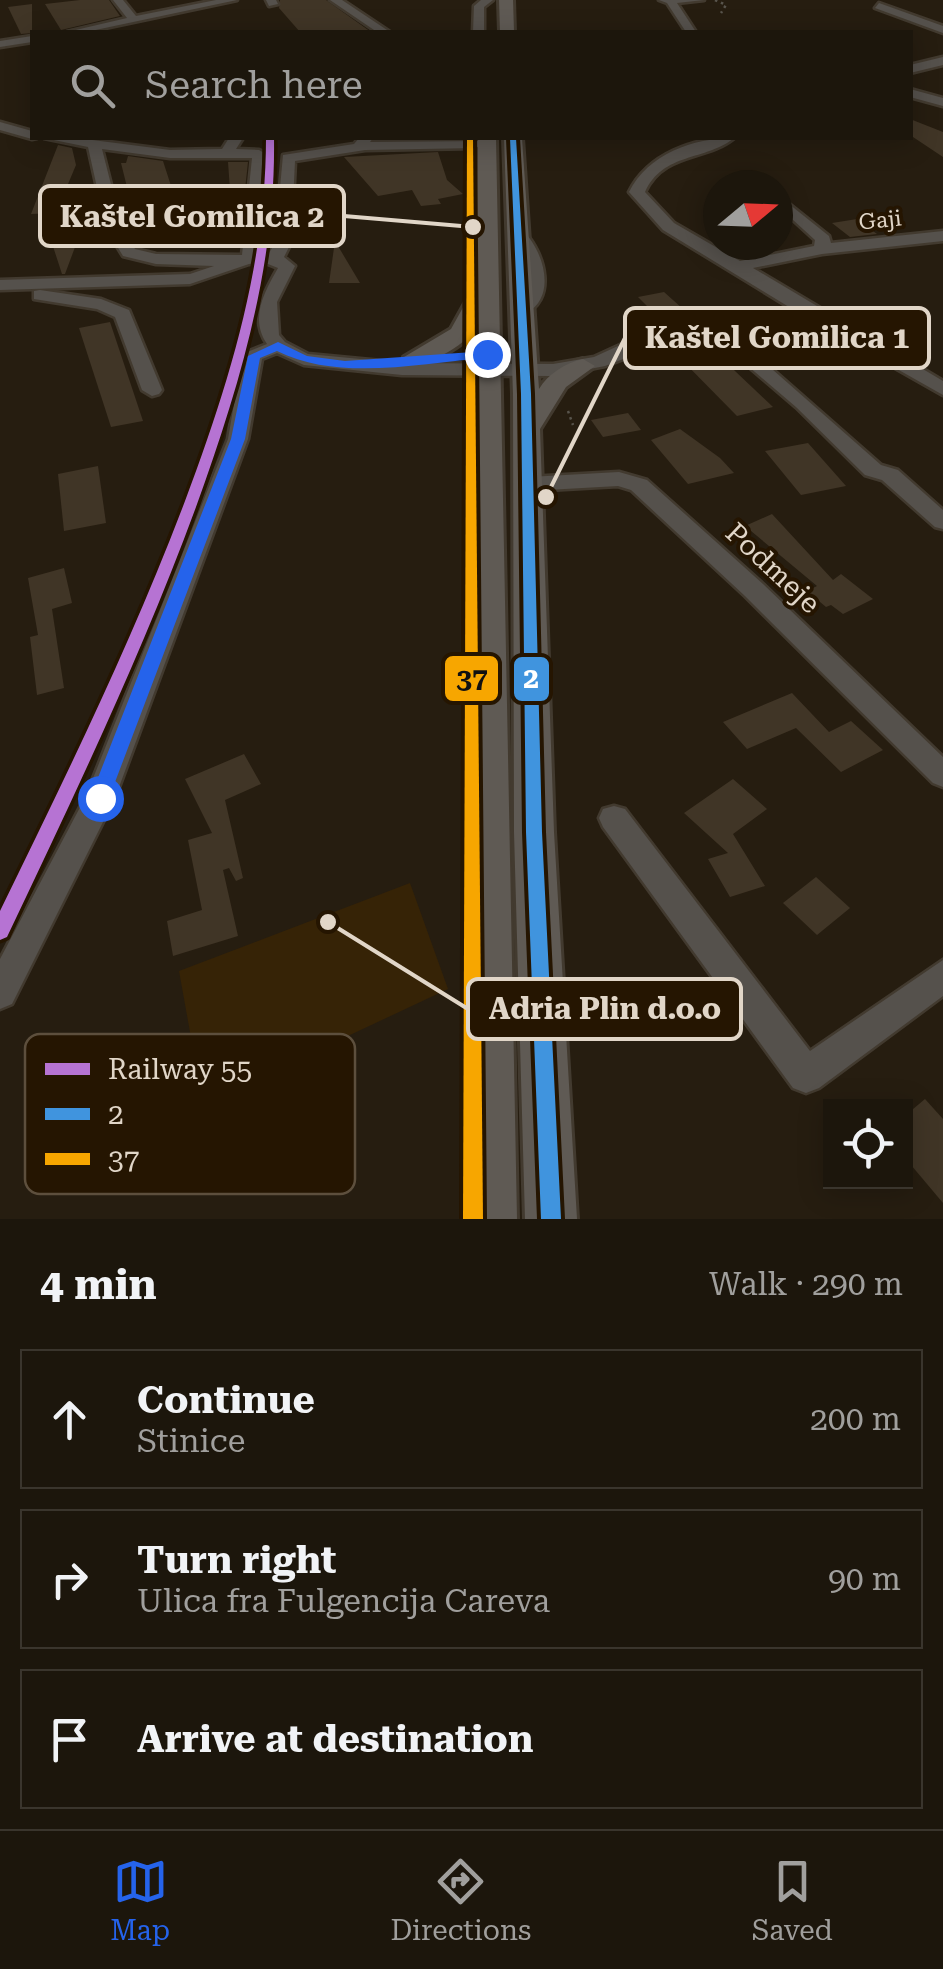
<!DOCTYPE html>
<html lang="en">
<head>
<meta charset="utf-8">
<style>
  body { margin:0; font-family:"Roboto Serif",serif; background:#29231a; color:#f1f3f6 }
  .controls { position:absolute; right:30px; bottom:30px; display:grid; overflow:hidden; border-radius:0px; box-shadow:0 5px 25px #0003 }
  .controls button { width:90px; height:90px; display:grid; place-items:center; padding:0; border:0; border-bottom:2px solid #3a352d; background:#1c160c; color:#f1f3f6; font:50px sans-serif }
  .compass { position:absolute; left:703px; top:170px; width:90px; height:90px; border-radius:50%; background:#1c160c; box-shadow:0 5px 25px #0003; rotate:71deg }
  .stop { position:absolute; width:30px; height:30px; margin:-22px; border:8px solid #2563eb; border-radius:50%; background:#fff }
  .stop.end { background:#2563eb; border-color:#fff; box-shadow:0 2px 10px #0008 }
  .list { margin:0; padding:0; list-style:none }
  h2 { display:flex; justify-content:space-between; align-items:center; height:130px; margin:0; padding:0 40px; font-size:42px }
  h2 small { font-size:32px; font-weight:400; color:#a09f9d }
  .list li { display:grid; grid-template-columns:65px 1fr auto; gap:30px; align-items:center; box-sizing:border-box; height:140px; margin:0 20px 20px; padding:0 20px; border:2px solid #3a352d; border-radius:0px }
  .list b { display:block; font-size:38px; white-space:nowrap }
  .list p { margin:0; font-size:32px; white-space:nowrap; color:#a09f9d }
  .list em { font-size:32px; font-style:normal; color:#a09f9d }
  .icon { flex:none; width:55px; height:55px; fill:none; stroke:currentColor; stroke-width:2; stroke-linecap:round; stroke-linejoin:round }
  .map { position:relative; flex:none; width:943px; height:1219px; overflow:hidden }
  .search { position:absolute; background:#1c160c; box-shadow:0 5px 25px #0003; left:30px; right:30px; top:30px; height:110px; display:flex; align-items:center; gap:25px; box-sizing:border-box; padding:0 35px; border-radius:0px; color:#a09f9d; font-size:38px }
  .sheet { height:610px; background:#1c160c }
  nav { display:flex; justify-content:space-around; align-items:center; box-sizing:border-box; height:140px; border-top:2px solid #3a352d; background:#1c160c; font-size:28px; color:#a09f9d }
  nav a { display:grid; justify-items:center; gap:5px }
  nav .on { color:#2563eb }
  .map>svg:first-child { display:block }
  .built { fill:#362306 }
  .building { fill:#403526 }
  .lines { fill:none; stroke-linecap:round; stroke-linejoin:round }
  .minor-casing { stroke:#423a2f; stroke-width:5 }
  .major-casing { stroke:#423a2f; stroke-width:6 }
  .path { stroke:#58544c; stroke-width:2.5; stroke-dasharray:2.5 4; stroke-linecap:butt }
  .minor { fill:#55514c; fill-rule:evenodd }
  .major { fill:#5f5a54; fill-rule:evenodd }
  .bus-1-casing { stroke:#251501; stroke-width:8 }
  .bus-2-casing { stroke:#251501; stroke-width:8 }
  .bus-1 { fill:#4094de; fill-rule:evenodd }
  .bus-2 { fill:#f7a600; fill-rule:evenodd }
  .rail-1-casing { stroke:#251501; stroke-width:7 }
  .rail-1 { fill:#b673d3; fill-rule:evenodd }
  .route { fill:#2563eb }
  .labels { text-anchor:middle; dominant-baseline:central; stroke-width:8; stroke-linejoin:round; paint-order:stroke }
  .far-street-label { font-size:22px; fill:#e1d6c8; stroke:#251501 }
  .street-label { font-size:28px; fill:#e1d6c8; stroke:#251501 }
  .key { fill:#251501; stroke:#5d4f3d; stroke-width:2.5 }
  .key-label { font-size:28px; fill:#e1d6c8 }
  .leader { fill:none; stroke:#e1d6c8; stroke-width:4 }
  .callout-dot { fill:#e1d6c8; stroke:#251501; stroke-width:4 }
  .callout { fill:#251501; stroke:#e1d6c8; stroke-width:4 }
  .callout-label { font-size:30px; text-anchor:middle; font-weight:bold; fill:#e1d6c8 }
  .line-badge { stroke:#251501; stroke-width:4 }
  .badge-label { font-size:28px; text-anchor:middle; font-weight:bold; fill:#fff }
  .pale-badge-label { font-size:28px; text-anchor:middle; font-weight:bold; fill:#111 }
</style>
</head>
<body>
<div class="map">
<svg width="943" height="1219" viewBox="0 0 943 1219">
  <rect width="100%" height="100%" fill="#261d10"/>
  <polygon class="built" points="410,883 448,989 203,1104 179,971"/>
  <g class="building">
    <polygon points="80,0 109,0 120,16 61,30 45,4"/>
    <polygon points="280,0 326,0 371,32 300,32 279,8"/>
    <polygon points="32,4 32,33 21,34 8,7"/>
    <polygon points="910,119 943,132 943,157 910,135"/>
    <polygon points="58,145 72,148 76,165 63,196 83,194 84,223 65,274 62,274 48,231 55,213 31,214"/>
    <polygon points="438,152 447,180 463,194 438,199 441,204 421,206 412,190 378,196 344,157"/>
    <polygon points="128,156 163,161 182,220 227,214 231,234 151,246 137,198 130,199 121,163 126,163"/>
    <polygon points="228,162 248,162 243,208 218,210 218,191 230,190"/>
    <polygon points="857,219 877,234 850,237 832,223"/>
    <polygon points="335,241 360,283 329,283"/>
    <polygon points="664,292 683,309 656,315 638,297"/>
    <polygon points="110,322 143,421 111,427 79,328"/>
    <polygon points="704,342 716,353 773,407 737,416 672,350"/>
    <polygon points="628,413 641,430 603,437 591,420"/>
    <polygon points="680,429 720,458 734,473 688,484 651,440"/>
    <polygon points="808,443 846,486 801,495 765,451"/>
    <polygon points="98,466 106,523 64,531 58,474"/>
    <polygon points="772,514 833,580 841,574 873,599 843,614 831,605 826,607 807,591 817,586 745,526"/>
    <polygon points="64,568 72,603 52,609 64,688 37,695 30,637 38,635 28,578"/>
    <polygon points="792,693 829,732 851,721 883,750 841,772 796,728 747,749 723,722"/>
    <polygon points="244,754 261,784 225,800 243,878 236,881 229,868 223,870 238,936 173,956 167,921 202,910 188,840 212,833 185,779"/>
    <polygon points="733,779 767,809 733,834 765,886 730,897 708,859 728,853 684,813"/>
    <polygon points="816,877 850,908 817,935 783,903"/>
    <polygon points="925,1099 943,1119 943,1203 906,1159 906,1115"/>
  </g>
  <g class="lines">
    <defs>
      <g id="minor">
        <polygon points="113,0 123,0 136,16 216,0 237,0 86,32 67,32 127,18"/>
        <polygon points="266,0 276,0 278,4 269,6"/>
        <polygon points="330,0 342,0 390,32 377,32"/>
        <polygon points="481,0 493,0 484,7 484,32 473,32 474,6"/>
        <polygon points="659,0 704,0 677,3 696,32 686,32 667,3"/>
        <polygon points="879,3 943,26 943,33 875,8"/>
        <polygon points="32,36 32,42 0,47 0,41"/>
        <polygon points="943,57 943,65 910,73 910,65"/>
        <polygon points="910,89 943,98 943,106 910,97"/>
        <polygon points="0,122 32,131 32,138 37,138 32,139 0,130"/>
        <path d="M44 138H77L170 150 222 149 229 138H243L236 149 259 150 266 154 259 252 269 253 275 243 283 155 354 144 359 138H373L370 142 481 141 483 144 476 148 365 150 295 161 291 243 284 257 295 266 277 302 279 335 285 342 308 354 402 363 553 364 594 357 629 341 794 310 663 230 629 192C648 154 693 138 734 138 706 161 663 152 645 192L674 223 740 261 814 246 815 240 781 209 789 204 829 236 831 243 943 231V241L822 254 753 268 943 381V395L807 318 731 333 881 465 898 470 943 510V529L935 527 882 480 865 475 796 407 713 336 652 348 605 366 553 376 402 375 304 365 277 353 262 359 248 439 115 798 12 1004 0 1009V959L86 796 228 439 241 363 247 352 267 344C249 318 265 291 278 268L263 262 249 264 190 284 0 290V280L190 274 214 266 156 264 123 256 106 228 88 147ZM102 149 170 158H252L242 255 156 254 135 249 122 228Z"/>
        <path d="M512 232H524C545 253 558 301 522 315L513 310C533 284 531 260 510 235Z"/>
        <polygon points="40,290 101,299 129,310 162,390 159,394 152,396 142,390 115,317 97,309 34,299 34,291"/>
        <polygon points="619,472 647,480 763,584 943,757 943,787 933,783 745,596 631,490 618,486 529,491 518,484 529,477"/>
        <polygon points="614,806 625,809 810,1051 943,960 943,996 819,1088 806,1093 793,1088 603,827 599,818 603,809"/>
      </g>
      <g id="major">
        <polygon points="499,0 513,0 514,32 500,32"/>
        <path d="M478 138H496L517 1219H465L476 327C466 345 429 367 407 362L404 357 451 329 466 302 476 292Z"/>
        <path d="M504 138H522L539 389C548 374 565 363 583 359L595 366 566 387 540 429 554 832 577 1219H525L514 832 513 394Z"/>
      </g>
    </defs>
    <use href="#minor" class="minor-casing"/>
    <use href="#major" class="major-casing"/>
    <g class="path">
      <polyline points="715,0 726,5 721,13"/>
      <polyline points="568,411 573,425"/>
    </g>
    <use href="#minor" class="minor"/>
    <use href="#major" class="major"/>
    <defs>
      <polygon id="bus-1" points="510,138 516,138 531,394 542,832 561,1219 541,1219 526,832 521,394"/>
      <polygon id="bus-2" points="467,138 473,138 483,1219 463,1219"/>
    </defs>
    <use href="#bus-1" class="bus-1-casing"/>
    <use href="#bus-2" class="bus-2-casing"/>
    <use href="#bus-1" class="bus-1"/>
    <use href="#bus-2" class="bus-2"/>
    <defs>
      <path id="rail-1" d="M266 138H274C276 266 239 388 196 507 142 654 74 796 7 937L0 940V911C66 776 132 641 185 501 229 384 266 264 266 138Z"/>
    </defs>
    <use href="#rail-1" class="rail-1-casing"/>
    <use href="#rail-1" class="rail-1"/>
  </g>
  <path class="route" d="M278 342 307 356 345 361 487 351 493 354 487 358C420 363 339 382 277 351L260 358 245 439 109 798 100 805 93 803 90 798 231 439 248 356Z"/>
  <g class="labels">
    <g class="far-street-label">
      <text transform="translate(880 220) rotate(-6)">Gaji</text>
    </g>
    <g class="street-label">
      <text transform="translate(773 568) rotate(43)">Podmeje</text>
    </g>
  </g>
  <rect x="25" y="1034" width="330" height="160" rx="15" class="key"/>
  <rect x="45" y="1063" width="45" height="12" fill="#b673d3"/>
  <rect x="45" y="1108" width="45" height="12" fill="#4094de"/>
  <rect x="45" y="1153" width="45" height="12" fill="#f7a600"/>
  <g class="key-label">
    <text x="108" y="1079">Railway 55</text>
    <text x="108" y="1124">2</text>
    <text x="108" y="1169">37</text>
  </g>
  <path class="leader" d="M473 227L344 216M546 497L625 338M328 922L468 1009"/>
  <g class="callout-dot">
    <circle cx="473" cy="227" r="10"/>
    <circle cx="546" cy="497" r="10"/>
    <circle cx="328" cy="922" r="10"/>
  </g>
  <g class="callout">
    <rect x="40" y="186" width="304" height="60" rx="10"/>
    <rect x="625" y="308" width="304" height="60" rx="10"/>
    <rect x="468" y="979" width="273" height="60" rx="10"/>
  </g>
  <g class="callout-label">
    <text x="192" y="227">Kaštel Gomilica 2</text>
    <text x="777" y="348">Kaštel Gomilica 1</text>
    <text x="605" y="1019">Adria Plin d.o.o</text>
  </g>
  <g class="line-badge">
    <rect x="443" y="654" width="57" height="49" rx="10" fill="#f7a600"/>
    <rect x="512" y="655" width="39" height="48" rx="10" fill="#4094de"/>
  </g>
  <g class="badge-label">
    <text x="531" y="688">2</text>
  </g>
  <g class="pale-badge-label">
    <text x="472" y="688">37</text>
  </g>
</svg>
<div class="controls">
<button><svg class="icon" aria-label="locate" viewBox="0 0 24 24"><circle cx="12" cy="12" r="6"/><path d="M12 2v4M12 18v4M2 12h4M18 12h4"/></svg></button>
</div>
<svg class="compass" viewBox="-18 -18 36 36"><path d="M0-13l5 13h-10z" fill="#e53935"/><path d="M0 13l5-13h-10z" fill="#a09f9d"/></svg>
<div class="stop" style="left:100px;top:798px"></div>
<div class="stop end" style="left:487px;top:354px"></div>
<div class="search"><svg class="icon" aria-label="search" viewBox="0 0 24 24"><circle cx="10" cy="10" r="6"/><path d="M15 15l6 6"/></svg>Search here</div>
</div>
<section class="sheet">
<h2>4 min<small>Walk · 290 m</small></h2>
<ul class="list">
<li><svg class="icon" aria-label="ahead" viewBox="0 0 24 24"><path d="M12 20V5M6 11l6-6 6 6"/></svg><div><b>Continue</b><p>Stinice</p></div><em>200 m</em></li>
<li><svg class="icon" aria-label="right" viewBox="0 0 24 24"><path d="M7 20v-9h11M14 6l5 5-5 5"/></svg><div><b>Turn right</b><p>Ulica fra Fulgencija Careva</p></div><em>90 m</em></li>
<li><svg class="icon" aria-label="arrive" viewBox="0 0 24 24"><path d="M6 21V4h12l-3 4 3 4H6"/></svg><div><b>Arrive at destination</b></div></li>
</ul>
</section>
<nav>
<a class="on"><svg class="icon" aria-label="map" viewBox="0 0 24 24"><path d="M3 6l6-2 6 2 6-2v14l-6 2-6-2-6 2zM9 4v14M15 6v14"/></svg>Map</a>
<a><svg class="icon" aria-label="directions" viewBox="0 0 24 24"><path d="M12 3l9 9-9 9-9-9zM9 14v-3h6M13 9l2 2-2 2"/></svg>Directions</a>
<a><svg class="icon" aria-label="saved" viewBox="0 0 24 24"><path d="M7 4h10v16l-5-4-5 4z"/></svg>Saved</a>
</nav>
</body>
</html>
